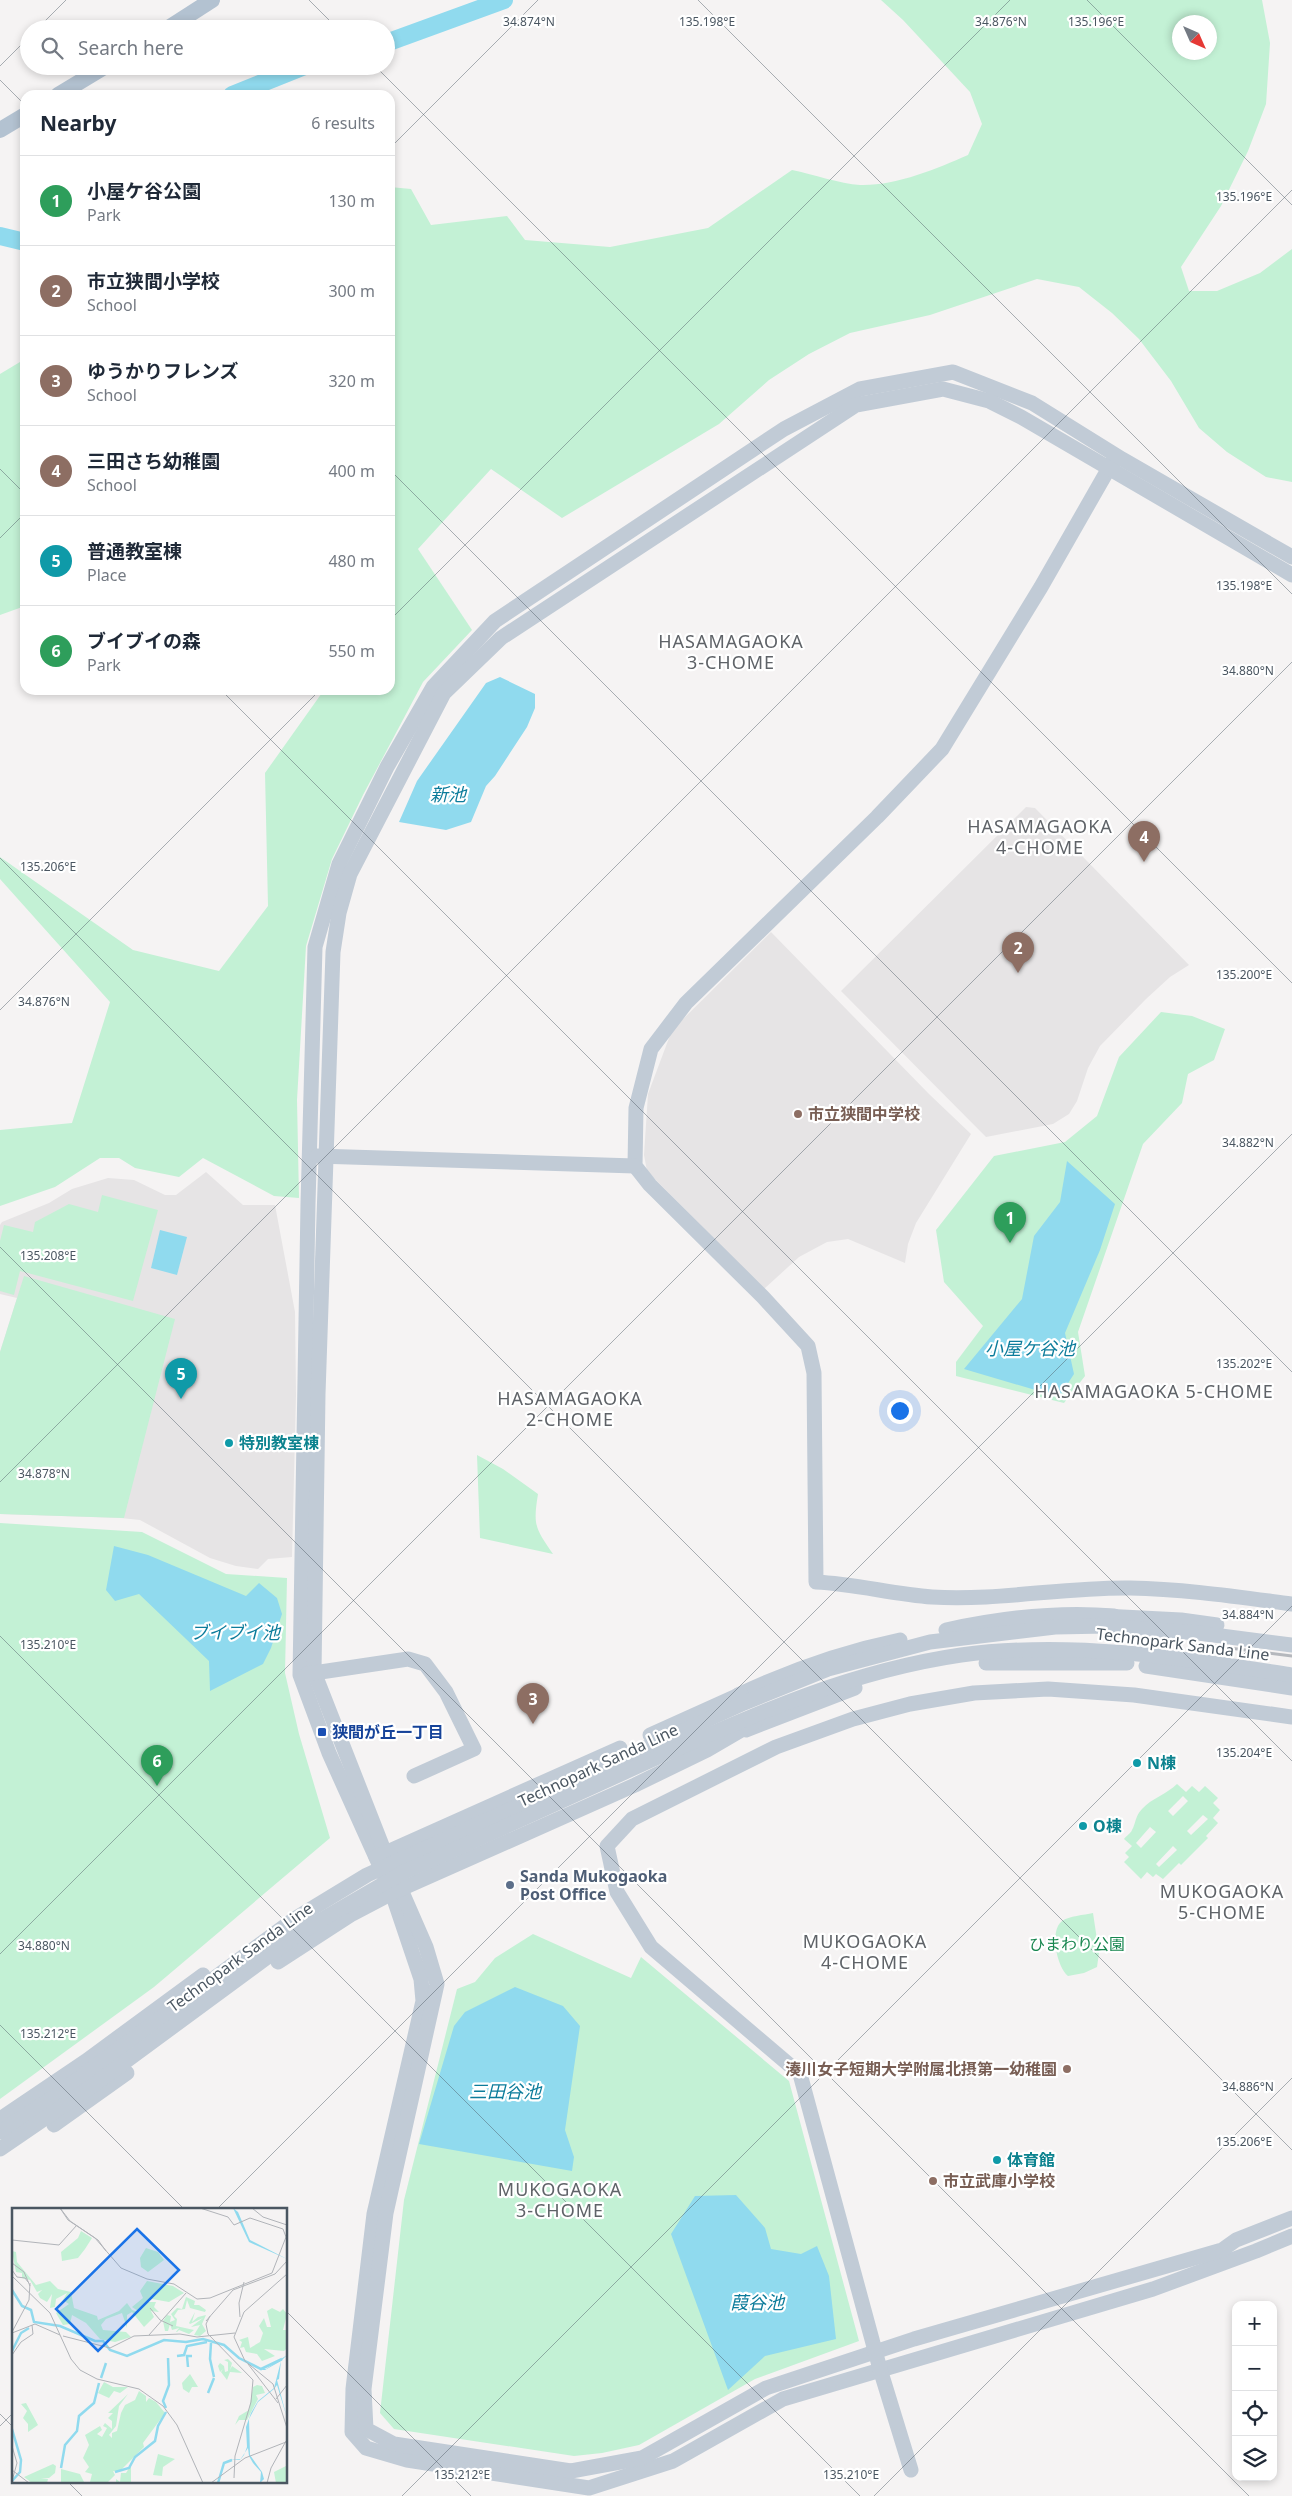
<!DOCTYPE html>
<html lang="en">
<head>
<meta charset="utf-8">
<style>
  body { margin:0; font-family:"Noto Sans","Noto Sans JP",sans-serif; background:#f2f2f3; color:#1f2937 }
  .controls { position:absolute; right:15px; bottom:15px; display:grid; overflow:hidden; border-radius:10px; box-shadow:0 2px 8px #0003 }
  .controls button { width:45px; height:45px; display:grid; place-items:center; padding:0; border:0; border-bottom:1px solid #e0e1e3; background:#fff; color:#1f2937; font:25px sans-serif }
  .compass { position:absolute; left:1172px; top:15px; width:45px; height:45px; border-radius:50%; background:#fff; box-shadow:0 2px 8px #0003; rotate:135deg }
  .you { position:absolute; left:899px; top:1410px; width:18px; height:18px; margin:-12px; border:4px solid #fff; border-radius:50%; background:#1a73e8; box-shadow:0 0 0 8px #1a73e833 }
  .badge { display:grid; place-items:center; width:32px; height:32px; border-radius:50%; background:#1a73e8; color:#fff; font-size:16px; font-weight:700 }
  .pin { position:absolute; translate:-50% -41px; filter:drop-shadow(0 1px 2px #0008) }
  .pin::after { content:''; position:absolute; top:26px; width:18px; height:15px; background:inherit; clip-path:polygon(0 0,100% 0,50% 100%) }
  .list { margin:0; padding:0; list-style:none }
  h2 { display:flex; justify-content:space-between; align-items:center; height:65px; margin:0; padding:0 20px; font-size:21px }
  h2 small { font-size:16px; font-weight:400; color:#747a83 }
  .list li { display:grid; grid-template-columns:32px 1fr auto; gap:15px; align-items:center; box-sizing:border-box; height:90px; padding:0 20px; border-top:1px solid #e0e1e3 }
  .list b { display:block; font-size:19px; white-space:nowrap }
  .list p { margin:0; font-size:16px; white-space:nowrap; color:#747a83 }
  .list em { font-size:16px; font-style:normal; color:#747a83 }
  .icon { flex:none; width:28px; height:28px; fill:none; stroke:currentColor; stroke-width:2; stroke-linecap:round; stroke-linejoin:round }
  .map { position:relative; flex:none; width:1292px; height:2496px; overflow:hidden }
  .search { position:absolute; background:#fff; box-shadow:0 2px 8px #0003; left:20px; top:20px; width:375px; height:55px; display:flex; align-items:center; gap:12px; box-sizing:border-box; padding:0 18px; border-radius:28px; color:#747a83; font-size:19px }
  .panel { position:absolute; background:#fff; box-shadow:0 2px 8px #0003; left:20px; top:90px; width:375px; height:605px; border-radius:15px }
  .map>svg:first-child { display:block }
  .education { fill:#e6e4e5 }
  .green { fill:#c3f1d5; fill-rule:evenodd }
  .water { fill:#90daee }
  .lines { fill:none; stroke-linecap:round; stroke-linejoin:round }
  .river { stroke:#90daee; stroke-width:18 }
  .secondary { stroke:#c1cbd6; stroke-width:15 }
  .primary { stroke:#b3c2d1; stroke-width:16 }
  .rail { stroke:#b5b8bd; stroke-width:3 }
  .ticks { fill:none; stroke:#4a5661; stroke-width:1; stroke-opacity:0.45 }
  .education-dot { fill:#8d6e63; stroke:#fff; stroke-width:2 }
  .culture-dot { fill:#0f9aa8; stroke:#fff; stroke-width:2 }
  .transit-dot { fill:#1a4fb4; stroke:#fff; stroke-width:2 }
  .service-dot { fill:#5c6f8a; stroke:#fff; stroke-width:2 }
  .labels { text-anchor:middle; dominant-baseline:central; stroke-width:4.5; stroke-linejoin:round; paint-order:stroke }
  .education-label { font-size:16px; font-weight:bold; fill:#785e54; stroke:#fff; text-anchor:start }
  .culture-label { font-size:16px; font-weight:bold; fill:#0d838f; stroke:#fff; text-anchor:start }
  .street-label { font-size:16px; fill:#4a5661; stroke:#fff }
  .transit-label { font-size:16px; font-weight:bold; fill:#164399; stroke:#fff; text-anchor:start }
  .service-label { font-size:16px; font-weight:bold; fill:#4e5e75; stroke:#fff; text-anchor:start }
  .park-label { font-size:16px; fill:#17864f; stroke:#fff }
  .neighbourhood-label { font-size:18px; letter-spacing:1px; fill:#5f6368; stroke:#fff }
  .water-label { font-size:18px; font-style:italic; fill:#0c7c9b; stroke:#fff }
  .inset-river { fill:none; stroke:#90daee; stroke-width:2.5 }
  .inset-road { fill:none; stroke:#b1b4b9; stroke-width:1 }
  .view { fill:#1a73e8; fill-opacity:0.15; stroke:#1a73e8; stroke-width:2.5 }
  .inset-edge { fill:none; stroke:#4a5661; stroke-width:2.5 }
  .ticks-label { font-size:12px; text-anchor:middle; fill:#4a5661; stroke:#fff; stroke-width:4.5; stroke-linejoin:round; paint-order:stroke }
</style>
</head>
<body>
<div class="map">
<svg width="1292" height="2496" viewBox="0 0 1292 2496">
  <rect width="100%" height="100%" fill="#f5f3f3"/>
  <g class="education">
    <polygon points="1026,807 1035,808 1189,965 1170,977 1146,999 1100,1046 1088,1068 1077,1101 1069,1114 1053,1124 986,1137 841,991"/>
    <polygon points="771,932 929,1094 971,1134 916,1223 908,1244 905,1263 848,1239 827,1242 799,1257 764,1289 647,1171 644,1155 648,1094 672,1030"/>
    <polygon points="206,1172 243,1205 275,1205 295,1312 296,1395 292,1557 268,1559 258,1569 236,1566 210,1558 140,1520 121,1518 0,1514 0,1352 17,1298 0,1294 0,1225 2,1222 49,1203 72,1189 108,1178 134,1180 165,1195 176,1195"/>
  </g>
  <g class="green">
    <path d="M881 0H1262L1270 43 1266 104 1248 151 1221 206 1181 267 1189 291H1217L1260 273 1292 249V482L1266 477 1227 452 1199 428 1171 381 1139 339 1112 313 1079 287 1037 279 930 315 850 333 809 354 769 380 719 424 562 518 491 469 418 549 472 630 423 682 363 795 332 859 306 946 297 1100 299 1198 274 1196 203 1158 179 1177 135 1168 119 1158H100L55 1187 0 1206V1130L72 1123 110 1002 0 879V857L133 950 219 971 268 906 265 773 324 690H390V187L411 189 431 225 507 216 525 240 610 247 708 228 792 170C813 174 840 184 860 185 896 186 936 169 968 155L982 124 970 92 903 20ZM1210 22V52H1180V22Z"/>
    <polygon points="25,359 25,606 0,615 0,374"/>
    <polygon points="1161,1012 1192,1016 1225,1029 1214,1060 1188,1074 1182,1103 1143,1144 1078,1332 1085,1376 1064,1403 956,1376 956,1362 983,1326 944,1282 936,1230 994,1156 1065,1142 1097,1116 1119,1057"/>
    <polygon points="102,1195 158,1210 133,1301 20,1271 14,1295 0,1291 0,1241 4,1225 33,1232 35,1222 69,1204 98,1212"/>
    <polygon points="24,1276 175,1319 124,1518 0,1514 0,1352"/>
    <path d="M477 1455 503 1469 538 1494C533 1525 535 1528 553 1554L480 1538Z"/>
    <polygon points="0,1523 142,1532 226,1574 287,1578 285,1673 299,1734 330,1838 154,1987 0,2099"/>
    <path d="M1177 1784 1186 1792 1192 1786 1199 1792 1205 1786 1218 1798 1213 1803 1220 1810 1213 1818 1218 1823 1206 1836 1208 1838 1181 1865 1179 1863 1163 1879 1156 1874 1153 1877 1147 1872 1141 1879 1124 1862 1129 1857 1125 1853 1132 1846 1124 1839C1126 1836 1131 1833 1132 1830 1136 1823 1135 1816 1142 1809 1152 1798 1167 1794 1177 1784ZM1183 1796 1188 1801 1173 1816 1168 1811ZM1203 1815 1208 1819 1191 1835 1187 1831ZM1150 1827 1156 1832 1141 1848 1136 1843ZM1173 1846 1177 1850 1159 1867 1156 1864Z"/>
    <path d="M1093 1913 1099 1953 1097 1967 1084 1973 1068 1976C1057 1967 1049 1931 1062 1921 1069 1916 1084 1915 1093 1913Z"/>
    <polygon points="533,1934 631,1978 641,1957 789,2081 859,2341 755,2379 639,2445 602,2453 574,2456 394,2429 380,2413 404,2200 457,1989 475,1982 495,1958"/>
  </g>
  <g class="water">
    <polygon points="500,677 535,694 535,708 527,727 495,776 486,786 471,822 446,830 399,822 417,781 486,683"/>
    <polygon points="1067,1161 1115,1204 1100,1250 1065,1333 1074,1374 1059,1397 964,1369 1022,1299 1034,1236 1060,1202"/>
    <polygon points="160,1230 187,1237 177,1275 151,1268"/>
    <polygon points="114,1546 148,1555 246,1596 259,1583 277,1598 282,1614 271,1648 263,1664 210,1691 209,1661 139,1594 115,1601 106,1590"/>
    <polygon points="515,1987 563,2006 580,2026 565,2130 574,2157 572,2171 419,2144 454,2026 465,2012"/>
    <polygon points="736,2195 765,2228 771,2249 801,2254 817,2246 829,2276 836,2339 765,2356 728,2390 671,2234 695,2196"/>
  </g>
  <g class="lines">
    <g class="river">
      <polyline points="386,43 504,0"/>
      <polyline points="232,95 305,66"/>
      <polyline points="0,236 25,242"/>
    </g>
    <g class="secondary">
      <path d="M1113 461 1041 587 942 749 877 817 686 1003 651 1049 636 1108 635 1166 650 1185 763 1297 808 1346 814 1373 816 1582C855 1584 893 1594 932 1597 998 1601 1064 1587 1130 1588 1184 1589 1238 1597 1292 1604"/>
      <polyline points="1292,557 1122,459 1032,403 953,372 860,389 784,429 495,621 433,687 387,767 339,864 315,947 308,1204 300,1675 329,1753 392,1893 421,1979 423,2001 374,2214 353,2389 352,2432 366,2448 407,2460 589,2488 673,2461 783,2399 1153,2289 1256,2251 1292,2236"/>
      <polyline points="1292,575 1021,417 989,401 943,389 856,405 501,638 444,693 350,874 339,913 333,952 318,1394 314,1672 385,1853 426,1947 437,1984 386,2213 364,2389 366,2429 394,2444 571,2471 642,2458 766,2388 914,2339 1222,2250 1236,2240 1292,2218"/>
      <polyline points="317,1156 635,1166"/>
      <polyline points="1103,1616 1181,1620 1217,1625"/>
      <path d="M946 1630C1001 1618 1058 1611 1114 1616"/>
      <polyline points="986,1663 1127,1663"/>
      <polyline points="1146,1666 1292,1688"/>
      <polyline points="307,1674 408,1659 425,1664 446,1692 474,1749 414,1776"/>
      <path d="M738 1695C791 1670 842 1652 900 1640"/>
      <polyline points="746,1730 855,1688"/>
      <polyline points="650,1735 741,1694"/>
      <polyline points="376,1857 620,1748"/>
      <polyline points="278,1962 352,1914 392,1893 635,1785 707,1750 755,1722"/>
      <polyline points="0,2119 86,2061 203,1975"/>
      <polyline points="54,2125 127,2073"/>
      <polyline points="0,2132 55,2096 293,1920 367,1875 744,1703 828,1669 930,1642 1055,1627 1107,1626 1198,1633 1292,1645"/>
      <path d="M0 2149 95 2084 304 1930 404 1872C488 1835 572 1796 656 1758 757 1713 851 1671 961 1655 1071 1640 1183 1658 1292 1675"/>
      <polyline points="911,2470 880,2369 800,2074 651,1947 617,1892 607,1846 632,1819 776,1747 853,1719 910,1704 974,1693 1048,1689 1134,1695 1292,1717"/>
    </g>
    <g class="primary">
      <polyline points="167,29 212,0"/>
      <polyline points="58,95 106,66"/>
      <polyline points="0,130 25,115"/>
    </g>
    <polyline class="rail" points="1191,1643 1292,1656"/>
  </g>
  <path class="ticks" d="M309 0 338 29M698 0 1292 594M1087 0 1292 205M37 29 66 0M0 66 29 37M375 66 1292 983M0 80 25 105M390 148 538 0M0 469 25 494M390 470 1292 1372M0 538 25 513M390 620 1010 0M221 690 1292 1761M0 858 1292 2150M0 1010 320 690M0 1247 1249 2496M0 1482 1292 190M0 1636 860 2496M0 1954 1292 662M0 2025 185 2210M216 2210 1292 1134M286 2311 471 2496M0 2414 14 2428M0 2426 14 2412M68 2482 82 2496M402 2496 1292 1606M874 2496 1292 2078"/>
  <g class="education-dot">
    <circle cx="798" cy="1114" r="5"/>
    <circle cx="1067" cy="2069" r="5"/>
    <circle cx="933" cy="2181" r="5"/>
  </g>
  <g class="culture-dot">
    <circle cx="229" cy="1443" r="5"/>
    <circle cx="1137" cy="1763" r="5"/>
    <circle cx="1083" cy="1826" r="5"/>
    <circle cx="997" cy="2160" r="5"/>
  </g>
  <rect class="transit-dot" x="317" y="1727" width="10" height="10" rx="2.5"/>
  <circle class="service-dot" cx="510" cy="1885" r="5"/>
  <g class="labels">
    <g class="education-label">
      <text x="808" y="1114">市立狭間中学校</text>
      <text x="1057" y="2069" text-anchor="end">湊川女子短期大学附属北摂第一幼稚園</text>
      <text x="943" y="2181">市立武庫小学校</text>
    </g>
    <g class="culture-label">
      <text x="239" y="1443">特別教室棟</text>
      <text x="1147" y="1763">N棟</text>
      <text x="1093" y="1826">O棟</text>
      <text x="1007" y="2160">体育館</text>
    </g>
    <g class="street-label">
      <text transform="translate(1183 1644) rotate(7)">Technopark Sanda Line</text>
      <text transform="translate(598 1765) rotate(-25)">Technopark Sanda Line</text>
      <text transform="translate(240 1957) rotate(-36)">Technopark Sanda Line</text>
    </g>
    <g class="transit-label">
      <text x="332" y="1732">狭間が丘一丁目</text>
    </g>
    <g class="service-label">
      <text x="520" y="1876">Sanda Mukogaoka<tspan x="520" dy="18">Post Office</tspan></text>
    </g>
    <g class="park-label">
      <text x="1077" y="1944">ひまわり公園</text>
    </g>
    <g class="neighbourhood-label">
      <text x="731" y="641">HASAMAGAOKA<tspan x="731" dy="21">3-CHOME</tspan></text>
      <text x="1040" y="826">HASAMAGAOKA<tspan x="1040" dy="21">4-CHOME</tspan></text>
      <text x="1154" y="1391">HASAMAGAOKA 5-CHOME</text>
      <text x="570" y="1398">HASAMAGAOKA<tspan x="570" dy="21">2-CHOME</tspan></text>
      <text x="1222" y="1891">MUKOGAOKA<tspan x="1222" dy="21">5-CHOME</tspan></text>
      <text x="865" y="1941">MUKOGAOKA<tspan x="865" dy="21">4-CHOME</tspan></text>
      <text x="560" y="2189">MUKOGAOKA<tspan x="560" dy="21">3-CHOME</tspan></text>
    </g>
    <g class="water-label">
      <text x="448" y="794">新池</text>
      <text x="1030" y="1348">小屋ケ谷池</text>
      <text x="235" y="1632">ブイブイ池</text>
      <text x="505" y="2091">三田谷池</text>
      <text x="757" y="2302">葭谷池</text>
    </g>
  </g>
  <g transform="translate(12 2208)">
    <rect width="275" height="275" fill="#f5f3f3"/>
    <path d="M69 23 80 30 73 41 66 50 50 53 49 44 66 30ZM134 40 146 44 152 52 136 64 129 59 128 50ZM0 43 4 44 5 54 24 77 38 73 46 81 59 84 62 100 85 108 86 112 107 103 115 95 120 102 126 104 128 103 131 99 126 103 120 99 131 90 128 83 135 73 161 78 172 85 157 94 140 91 135 94H144L142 99 147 104 139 103 142 109 132 119 120 104 115 107V120L110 105 94 111 89 117 91 122 114 124 119 129 103 134 88 131 74 115 60 107 58 116 51 117 44 105 57 96 52 93 48 97 55 85 44 91 43 99 38 100 40 86 35 94 28 90 26 86 30 82 25 84 18 72 10 70V65L4 64ZM174 89 183 93 182 97H187L194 102 193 104 178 100 175 92 173 101 166 102 162 108 165 111 164 118 182 122 177 126 167 122 165 124H164L167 120 160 122 158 116 156 123H153L151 113 155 107 159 108 158 114 163 112 159 106 165 100 170 101ZM260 100 268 104 271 101 275 106 271 122H274L275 111V140L272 143 252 141 263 148 250 153 245 146 234 144 232 139 228 140 230 134 227 132 236 129 238 140 248 134 251 125 247 118 252 110 255 119H259L255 103ZM183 104 180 114 186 109 194 107 190 116 194 123 188 128 182 127 188 117 179 119 191 110 178 116 177 115ZM216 151 220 155 218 162 220 158 230 165 218 164 215 172 209 164 211 161 208 164 206 158 208 155 212 158 213 164 216 163V154L212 152ZM178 166 186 179H180L177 185 171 181 170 175ZM92 174 101 179H116L108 185 102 183 97 190 86 185ZM245 177 250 178 253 185 244 187 246 191 235 212H227L223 217 227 208 237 202 241 179ZM127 183 134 188V194L137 190 144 194 153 205 131 235 132 239 107 264 101 263 103 267 95 275 49 274V261L68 266 72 274H78L80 266 73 264 77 259 71 250 77 237 73 227 88 218 90 222 85 226 90 229 95 220 91 218 93 215 100 221V213L96 210 101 205H96L116 186 107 198 104 218 97 227 100 230V225L105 223 109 205 113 197 123 192ZM14 195 26 217 16 224V216L11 210 15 203 9 196ZM146 246 163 251 151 259 150 268 141 267ZM41 256 44 258 43 265 37 270H29L36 271 35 275H20L12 269ZM119 257V275H104V271L108 274 109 265H114ZM274 258 275 275H264L262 264Z" fill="#c3f1d5"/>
    <path d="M221 0 226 4 238 32 275 51 237 34ZM275 147 269 153 267 171 265 172 275 210 265 177 262 181 246 194 237 211 238 247 250 264 252 271 248 275 249 264 241 255 237 248 236 240 228 252H217L229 251 232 247 235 239 234 219 239 205 246 193 262 180 269 153 253 162H251L248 160 254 161Z" fill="#90daee"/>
    <path class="inset-river" d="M0 82 10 98 19 102 22 114 48 118 83 133H91L98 142 115 148 152 132 174 134 191 131 212 137 227 150 249 161 270 151M199 135 198 151 202 169M0 143 9 125 17 120M165 148 172 147 175 138 195 134M176 159 175 148H180M89 170 94 155M196 185 202 170M154 200 151 193 157 177 156 150M0 221 9 252 8 264 0 273M49 260 53 237 65 223 67 208 82 195 87 175M103 264 117 260 123 249 143 233 146 218 154 204M206 275 212 255 220 252"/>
    <path class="inset-road" d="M48 0 56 12 83 30 109 60 135 71 162 76 185 91 198 90 260 65 274 29 271 21 238 10 222 17 216 9 188 0M48 0 58 13 86 32 94 43M240 0 251 9 275 17M0 32 47 37 65 17M0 55 12 64 18 78M0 62 5 69 13 70 16 74M275 66 232 104 222 129 233 153 261 176 275 220M0 68 38 105 59 151 68 162 85 171 127 181 151 198 165 217 191 275M138 100 148 112 161 118M198 108 194 116 196 126 241 172 239 194 223 248 222 270M228 109 227 95 232 74M194 113 221 82 263 66 275 53M0 124 17 92 18 75M0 125 23 116 48 127M137 127 174 85M51 128 98 140 122 128 168 126 185 129 223 125M0 147 9 134 21 126 20 117M236 156 266 195M264 191 275 177M0 238 5 255 0 273M0 262 17 275M199 275 233 250 274 234M255 275 259 260 274 233"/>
    <path class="view" d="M125 21 167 62 86 143 44 101Z"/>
    <rect width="275" height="275" class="inset-edge"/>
  </g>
  <g class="ticks-label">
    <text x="529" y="26">34.874°N</text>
    <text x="707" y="26">135.198°E</text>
    <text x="1001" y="26">34.876°N</text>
    <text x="1096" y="26">135.196°E</text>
    <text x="1244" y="201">135.196°E</text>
    <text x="1244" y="590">135.198°E</text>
    <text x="1248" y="675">34.880°N</text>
    <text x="48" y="871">135.206°E</text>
    <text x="1244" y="979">135.200°E</text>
    <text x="44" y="1006">34.876°N</text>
    <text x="1248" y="1147">34.882°N</text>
    <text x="48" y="1260">135.208°E</text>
    <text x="1244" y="1368">135.202°E</text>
    <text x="44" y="1478">34.878°N</text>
    <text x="1248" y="1619">34.884°N</text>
    <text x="48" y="1649">135.210°E</text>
    <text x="1244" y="1757">135.204°E</text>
    <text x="44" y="1950">34.880°N</text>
    <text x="48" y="2038">135.212°E</text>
    <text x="1248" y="2091">34.886°N</text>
    <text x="1244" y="2146">135.206°E</text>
    <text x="462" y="2479">135.212°E</text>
    <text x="851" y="2479">135.210°E</text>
  </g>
</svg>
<div class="controls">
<button>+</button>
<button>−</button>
<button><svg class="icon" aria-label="locate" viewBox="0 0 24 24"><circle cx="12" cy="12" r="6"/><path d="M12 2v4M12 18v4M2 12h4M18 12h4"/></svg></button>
<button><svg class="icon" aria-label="layers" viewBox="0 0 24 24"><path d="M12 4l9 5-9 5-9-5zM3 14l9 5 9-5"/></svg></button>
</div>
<svg class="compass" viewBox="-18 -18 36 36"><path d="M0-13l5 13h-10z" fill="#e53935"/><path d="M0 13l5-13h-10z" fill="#747a83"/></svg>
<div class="you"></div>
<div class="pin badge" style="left:1010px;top:1243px;background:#2e9e5b">1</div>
<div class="pin badge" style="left:1018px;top:973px;background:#8d6e63">2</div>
<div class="pin badge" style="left:533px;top:1724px;background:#8d6e63">3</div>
<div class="pin badge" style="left:1144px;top:862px;background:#8d6e63">4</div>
<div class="pin badge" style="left:181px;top:1399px;background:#0f9aa8">5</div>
<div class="pin badge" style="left:157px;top:1786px;background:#2e9e5b">6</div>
<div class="search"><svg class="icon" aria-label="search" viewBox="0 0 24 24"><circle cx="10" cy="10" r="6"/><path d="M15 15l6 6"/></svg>Search here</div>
<section class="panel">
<h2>Nearby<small>6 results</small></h2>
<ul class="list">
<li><span class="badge" style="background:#2e9e5b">1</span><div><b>小屋ケ谷公園</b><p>Park</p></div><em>130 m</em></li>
<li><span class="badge" style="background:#8d6e63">2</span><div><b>市立狭間小学校</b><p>School</p></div><em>300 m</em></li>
<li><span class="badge" style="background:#8d6e63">3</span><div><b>ゆうかりフレンズ</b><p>School</p></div><em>320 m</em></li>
<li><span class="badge" style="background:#8d6e63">4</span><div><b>三田さち幼稚園</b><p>School</p></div><em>400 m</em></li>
<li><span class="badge" style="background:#0f9aa8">5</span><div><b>普通教室棟</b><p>Place</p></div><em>480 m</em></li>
<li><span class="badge" style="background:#2e9e5b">6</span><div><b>ブイブイの森</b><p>Park</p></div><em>550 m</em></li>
</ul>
</section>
</div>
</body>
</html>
